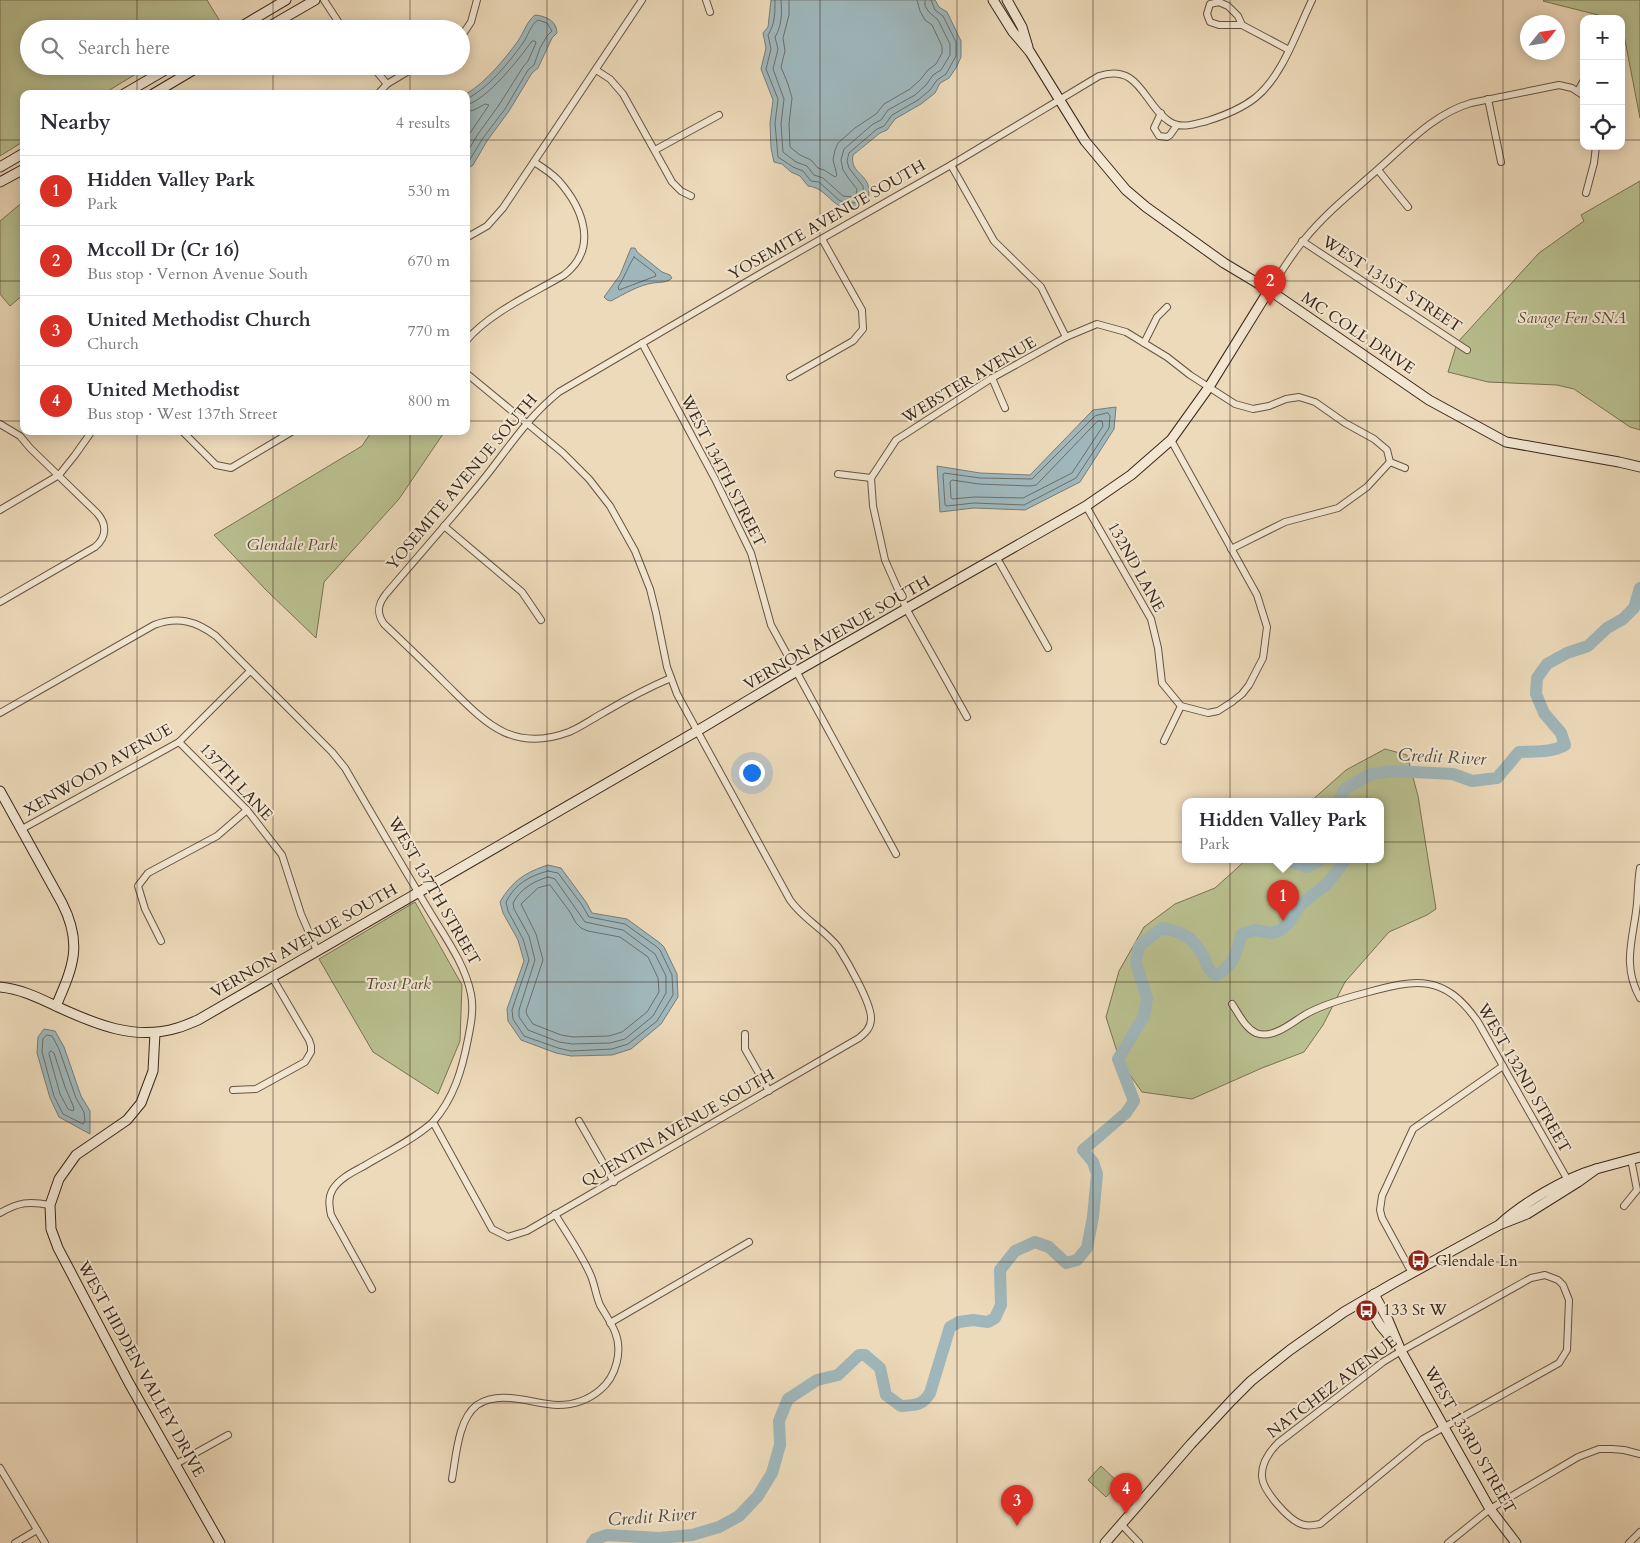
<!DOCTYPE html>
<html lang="en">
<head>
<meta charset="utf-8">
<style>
  body { margin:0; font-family:Cardo,serif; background:#f7f7f7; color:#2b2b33 }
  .controls { position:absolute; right:15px; top:15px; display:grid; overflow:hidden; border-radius:10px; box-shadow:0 2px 12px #0003 }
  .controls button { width:45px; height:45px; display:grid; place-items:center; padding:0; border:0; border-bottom:1px solid #e1e1e2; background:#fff; color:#2b2b33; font:25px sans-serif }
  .compass { position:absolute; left:1520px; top:15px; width:45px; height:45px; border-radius:50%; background:#fff; box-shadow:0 2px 12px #0003; rotate:60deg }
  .you { position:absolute; left:751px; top:772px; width:18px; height:18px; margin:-12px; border:4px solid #fff; border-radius:50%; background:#1a73e8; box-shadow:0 0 0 8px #1a73e833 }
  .badge { display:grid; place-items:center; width:32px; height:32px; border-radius:50%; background:#d93025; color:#fff; font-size:16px; font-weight:700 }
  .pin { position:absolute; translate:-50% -41px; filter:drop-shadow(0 1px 2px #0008) }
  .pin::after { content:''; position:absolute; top:26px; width:18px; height:15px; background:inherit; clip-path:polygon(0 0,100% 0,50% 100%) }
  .popup { position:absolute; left:1182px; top:798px; width:202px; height:65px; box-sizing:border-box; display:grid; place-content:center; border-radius:10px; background:#fff; filter:drop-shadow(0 1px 4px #0005); font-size:16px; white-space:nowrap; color:#7c7c81 }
  .popup b { font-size:19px; color:#2b2b33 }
  .popup::after { content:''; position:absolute; left:50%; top:100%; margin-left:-10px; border:10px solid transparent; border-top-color:#fff }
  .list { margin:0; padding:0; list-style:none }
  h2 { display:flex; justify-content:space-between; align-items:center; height:65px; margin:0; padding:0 20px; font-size:21px }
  h2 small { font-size:16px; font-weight:400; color:#7c7c81 }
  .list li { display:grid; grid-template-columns:32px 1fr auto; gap:15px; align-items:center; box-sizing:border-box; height:70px; padding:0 20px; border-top:1px solid #e1e1e2 }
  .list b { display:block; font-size:19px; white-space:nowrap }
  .list p { margin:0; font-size:16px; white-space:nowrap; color:#7c7c81 }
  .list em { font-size:16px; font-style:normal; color:#7c7c81 }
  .icon { flex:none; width:28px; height:28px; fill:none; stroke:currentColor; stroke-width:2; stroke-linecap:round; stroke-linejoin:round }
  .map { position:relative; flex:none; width:1640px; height:1543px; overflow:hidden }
  .search { position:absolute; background:#fff; box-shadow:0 2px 12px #0003; left:20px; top:20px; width:450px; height:55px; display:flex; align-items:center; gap:12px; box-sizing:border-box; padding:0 18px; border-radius:28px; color:#7c7c81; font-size:19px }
  .panel { position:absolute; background:#fff; box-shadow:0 2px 12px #0003; left:20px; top:90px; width:450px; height:345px; border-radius:10px }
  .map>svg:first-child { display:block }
  .green { fill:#b9bf8f; stroke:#797354 }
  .water { fill:#9fb7bb; stroke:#767d7b }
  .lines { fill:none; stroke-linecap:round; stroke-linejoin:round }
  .shore { stroke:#6c6f6a; stroke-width:1 }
  .river { stroke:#9fb7bb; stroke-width:12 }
  .street-casing { stroke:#665442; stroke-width:8 }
  .secondary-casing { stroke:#39271a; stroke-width:11 }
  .street { stroke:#f3e7d2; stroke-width:6 }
  .secondary { stroke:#f3e7d2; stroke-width:9 }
  .grid { fill:none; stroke:#39271a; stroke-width:1; stroke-opacity:0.55 }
  .labels { text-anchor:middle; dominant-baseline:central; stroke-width:4; stroke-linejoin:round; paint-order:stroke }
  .street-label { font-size:16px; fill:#39271a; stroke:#f3e7d2 }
  .park-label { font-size:16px; font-style:italic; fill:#594d37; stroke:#f3e7d2 }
  .poi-label { font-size:16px; fill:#39271a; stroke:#f3e7d2; text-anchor:start }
  .water-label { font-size:18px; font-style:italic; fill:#524b42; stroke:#f3e7d2 }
</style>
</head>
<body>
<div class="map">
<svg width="1640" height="1543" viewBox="0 0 1640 1543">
  <rect width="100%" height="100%" fill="#eddaba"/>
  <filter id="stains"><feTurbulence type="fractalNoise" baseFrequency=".004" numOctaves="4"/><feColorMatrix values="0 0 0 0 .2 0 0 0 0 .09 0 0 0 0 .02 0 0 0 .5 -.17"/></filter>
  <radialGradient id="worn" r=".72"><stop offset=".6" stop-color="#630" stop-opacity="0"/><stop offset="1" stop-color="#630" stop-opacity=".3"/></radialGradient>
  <g class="green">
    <polygon points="0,0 207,0 221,23 211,29 29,29 29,66 149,66 103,94 24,94 24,141 0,156"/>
    <polygon points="1544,0 1640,0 1640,118 1623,30 1621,28 1621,19 1606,19 1602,16 1543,1"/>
    <polygon points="1640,181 1640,430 1630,427 1574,389 1557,385 1488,382 1448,372 1457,343 1539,253 1584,221 1581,215"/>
    <polygon points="24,201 24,294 10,306 0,294 0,221"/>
    <polygon points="372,431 445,431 399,499 324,582 316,638 266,590 214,535 362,446"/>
    <polygon points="1385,749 1407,755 1418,796 1436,909 1427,915 1389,932 1345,982 1323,1025 1304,1052 1262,1068 1192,1099 1142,1092 1120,1061 1106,1017 1119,971 1144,927 1175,904 1215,888 1246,860 1380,860 1380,802 1310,802 1346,770"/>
    <polygon points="415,902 462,985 460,1041 438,1094 373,1052 319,959"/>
    <polygon points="1101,1466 1119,1483 1106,1497 1088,1480"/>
  </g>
  <g class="water">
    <path d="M771 0H935L939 7 947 12 961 41V57L956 68 949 78 940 83 935 93 921 104 895 119 887 130 880 133 853 155C850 171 864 173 868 185 870 189 868 197 869 202 836 224 832 188 808 186L800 176 791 172 782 164 774 162 771 148 770 123 773 100 761 69 766 48 763 33 768 27Z"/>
    <path d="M535 15C546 16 557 21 557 33L552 38 538 68 532 73 509 111 487 141 473 165 466 170V94C486 82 504 60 518 41 524 32 527 21 535 15Z"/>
    <path d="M631 248H635L637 252 662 272 670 275 672 278C667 283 660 282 653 283 639 285 624 294 611 301L607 300 604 297 620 275Z"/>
    <polygon points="1116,407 1114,429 1080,482 1025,510 974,508 940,512 937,466 980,473 1030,475 1093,410"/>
    <path d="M548 865 561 868 586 902 592 913 627 919 660 943 664 947 677 974 678 997 661 1024 631 1049 612 1055 571 1056 556 1053 521 1040 508 1021 507 1009 524 961 518 940 503 913 500 902C512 881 526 872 548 865Z"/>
    <polygon points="44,1029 55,1031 64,1047 81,1096 90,1111 90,1134 59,1117 50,1098 37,1053 38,1037"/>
  </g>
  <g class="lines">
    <g class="shore">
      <path d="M775 0C775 13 775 24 768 35L771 49 766 69 778 99 775 123 778 157 793 167 803 171 811 181 819 182 840 201 854 203 862 201 864 198 863 186 849 168 847 161 849 153 877 129 884 126 892 115 918 100 930 90 937 80 946 74 956 56V42L943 16 935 10 931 0"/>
      <path d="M781 0C782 13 782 26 775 37L778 49 773 69 784 99 781 124 783 152 796 162 807 166 814 175 823 178 843 196 853 197 856 195 857 189 849 179 843 170 841 160 844 149 873 124 881 120 888 110 915 95 926 85 933 75 941 70 950 55V44L938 20 929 12 925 6V0"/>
      <polyline points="789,0 789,15 783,38 785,51 781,67 788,84 792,98 789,124 790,147 800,155 811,160 818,168 824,170 835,177 837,175 833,160 835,150 838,143 855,128 876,114 884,104 910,89 920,80 928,70 936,64 942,53 942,46 932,25 925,20 920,11 917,0"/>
      <path d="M466 99C487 90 510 61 523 43 528 36 531 24 538 20L547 23 552 31 547 36 540 48 534 65 528 70 505 109 483 138 469 161 466 164"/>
      <path d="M466 105C487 100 519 59 532 41H535L536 43 528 61 523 67 499 105 478 134 466 154"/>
      <polyline points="466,112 474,110 485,104 489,105 466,139"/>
      <path d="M634 257 655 273 656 276 619 290 618 287C625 277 628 266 634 257Z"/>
      <polygon points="1108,413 1110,416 1109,428 1076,478 1024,505 974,503 947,506 945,505 943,475 944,473 980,478 1032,479 1095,416"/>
      <polygon points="1098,421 1102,421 1103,426 1072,473 1023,498 974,497 953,499 951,498 950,482 952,480 979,484 1030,486 1036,485"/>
      <path d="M548 871 558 873 582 905 589 917 625 924 657 947 660 950 672 975 673 995 657 1021 628 1044 612 1049 571 1051 558 1048 524 1036 513 1019 512 1010 529 960 523 939 508 911 506 902C515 884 529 876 548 871Z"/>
      <path d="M548 877 555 879 585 922 623 930 655 954 666 976V993L653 1016 625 1039 610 1043 572 1044 559 1042 528 1030 519 1017V1010L535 960 529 936 514 909 513 903C520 889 534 881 548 877Z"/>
      <polygon points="550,885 570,912 576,923 581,928 588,931 620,937 648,957 658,978 659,992 647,1012 622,1032 609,1036 573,1037 561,1035 533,1024 527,1015 526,1011 543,960 536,934 521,904 538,888"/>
      <polygon points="47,1035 52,1036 59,1049 76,1098 84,1112 85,1121 83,1124 63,1114 54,1096 42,1052 43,1039"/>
      <polygon points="51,1051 54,1053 65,1087 74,1108 73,1111 68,1109 60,1094 49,1054"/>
    </g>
    <g class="river">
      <path d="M1338 802 1345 789 1371 774 1394 771 1453 774 1472 781 1497 778 1519 752C1535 751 1551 753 1565 745L1561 733 1544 713 1536 694 1537 678 1547 664 1567 653 1588 646 1607 628 1623 619 1634 608 1640 588"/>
      <polyline points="1293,860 1294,863 1307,867 1321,860"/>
      <path d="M592 1543 595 1539 607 1535 659 1538 692 1535 719 1527 739 1516 758 1496 772 1473 780 1445 779 1421 788 1399 817 1380 838 1375 859 1355H865L880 1368 886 1395 901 1406C915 1405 922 1406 930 1393L950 1327 959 1322 973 1320 988 1322 995 1318 1001 1305 1000 1270 1015 1251 1035 1242 1049 1247 1066 1263 1077 1260 1087 1248 1093 1217 1097 1174 1093 1162 1083 1150 1126 1113 1134 1101 1118 1059 1144 1016 1147 998 1136 963 1139 946 1162 928C1184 932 1195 938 1205 960 1208 967 1209 972 1216 975 1234 967 1236 952 1242 934L1255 930 1272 933 1281 930 1290 921 1300 905 1327 884 1343 863 1341 860"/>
    </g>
    <defs>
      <g id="street">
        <polyline points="324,0 343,29"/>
        <polyline points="706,0 710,12"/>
        <polyline points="1242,25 1219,25 1210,22 1207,14 1210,4 1219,2 1228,6 1238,16 1242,25 1289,50"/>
        <polyline points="461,37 471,22 477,0"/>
        <polyline points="372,66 387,84"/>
        <polyline points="596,70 610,79 623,94 672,182 681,191 691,196"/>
        <polyline points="1578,91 1584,80"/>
        <polyline points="378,94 387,84 417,66"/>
        <polyline points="1488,99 1501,162"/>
        <polyline points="1161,113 1154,128 1159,136 1167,137 1170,135 1177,125"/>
        <polyline points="655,150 719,115"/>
        <polyline points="951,165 994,241 1041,287 1066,337"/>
        <polyline points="1378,170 1408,207"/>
        <polyline points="1586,193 1594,163 1596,146"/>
        <polyline points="466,238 487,226 503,208 642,0"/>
        <polyline points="1302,241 1467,350"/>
        <path d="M1269 290C1281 273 1291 255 1304 240 1325 214 1351 193 1376 171 1405 146 1433 114 1471 103L1559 85 1572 88 1584 96"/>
        <path d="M466 341C489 313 532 294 564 275 599 248 583 208 558 180 551 173 542 167 534 162"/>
        <polyline points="642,343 715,479 751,553 771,625 896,854"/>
        <polyline points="1144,343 1157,317 1167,307"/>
        <polyline points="790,377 853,341 863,329 862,310 822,239"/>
        <polyline points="992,378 1005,408"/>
        <path d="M0 424 20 436 30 448 97 513C107 524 107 537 95 547L0 602"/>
        <polyline points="182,431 216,465 231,468 293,431"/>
        <polyline points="838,474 871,478"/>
        <polyline points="871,478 896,440 992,378 1066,337 1097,324 1126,332 1144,343 1167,357 1190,375 1235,404 1253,409 1269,406 1286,399 1299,397 1315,402 1345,423 1374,439 1387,450 1390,462 1405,468"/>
        <polyline points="871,478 873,506 885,560 907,610 967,717"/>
        <polyline points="1086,506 1151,619 1158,648 1162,683 1181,706 1208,713 1218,711 1232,702 1242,694 1249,685 1263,658 1267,627 1257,595 1171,440"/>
        <polyline points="0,510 59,475 75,455 92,431"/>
        <polyline points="444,526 522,592 541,620"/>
        <polyline points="1231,549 1285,522 1338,508 1367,487 1390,462"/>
        <polyline points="997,558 1048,648"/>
        <path d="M671 678C647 688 625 700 603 713 592 719 581 727 569 732 510 754 483 720 445 683 425 663 404 643 384 624 376 613 378 604 386 594 419 555 454 516 486 476 509 447 529 416 559 392L765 271 951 165 1099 76C1141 63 1143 105 1170 122 1181 129 1195 124 1207 121 1223 116 1241 109 1255 98 1282 77 1297 31 1312 0"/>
        <path d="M0 713 154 625C178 616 196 621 216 636L332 752 345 768C373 816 401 864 430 912 445 937 465 964 471 994 474 1009 471 1024 468 1039 462 1070 454 1098 433 1122L492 1229 508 1237 527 1231 859 1038C865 1033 871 1028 871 1019 872 1004 847 961 838 947 824 929 803 919 790 900L677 694 667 667 656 613 650 589 635 551 610 506 589 479 563 453 466 373"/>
        <polyline points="1164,741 1181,706"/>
        <polyline points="179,742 247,810 282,855 301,914 317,951"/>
        <polyline points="22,829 179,742 250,671"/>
        <path d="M1640 868C1638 879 1638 891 1637 903 1634 937 1621 964 1640 998"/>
        <polyline points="161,941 145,909 138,886 148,873 217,836 247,810"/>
        <path d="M1232 1004C1239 1014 1245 1028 1256 1033 1274 1040 1293 1021 1308 1013 1325 1004 1346 998 1365 993 1416 979 1444 973 1478 1022L1570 1184"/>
        <polyline points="745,1034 745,1049 769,1091"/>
        <polyline points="233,1090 256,1089 305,1062 311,1052 311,1046 309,1040 272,977"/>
        <polyline points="579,1121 614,1182"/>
        <polyline points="1624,1206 1637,1190 1631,1159"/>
        <path d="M0 1213C19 1202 29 1201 50 1205"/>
        <polyline points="1412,1273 1382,1218 1380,1210 1382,1196 1413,1129 1503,1066"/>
        <path d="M1545 1275 1558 1280 1563 1285 1569 1300 1567 1350 1559 1363 1423 1439 1320 1524C1313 1525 1308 1527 1301 1524 1288 1519 1263 1491 1262 1477 1261 1463 1269 1452 1278 1443L1383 1362 1401 1351 1531 1278Z"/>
        <path d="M372 1289 331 1215C329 1205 328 1197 333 1189 340 1178 353 1172 364 1166 387 1152 413 1140 433 1122"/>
        <polyline points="610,1323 749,1242"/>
        <polyline points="176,1464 228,1435"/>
        <polyline points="0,1468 45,1543"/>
        <path d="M452 1479C456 1457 458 1419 477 1405 500 1389 532 1404 558 1405 574 1405 587 1401 600 1390 616 1377 623 1351 615 1332 611 1322 605 1314 600 1305 596 1296 595 1286 591 1276 582 1255 567 1234 555 1214"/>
        <polyline points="1121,1524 1139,1543"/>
        <polyline points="15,1543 37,1530"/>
        <polyline points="1448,1543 1490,1509 1578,1457 1599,1449 1612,1449 1624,1450 1640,1454"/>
        <polyline points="1629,1543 1640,1532"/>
      </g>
      <g id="secondary">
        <polyline points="993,0 1013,32 1030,52 1085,141 1126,190 1146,207 1224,263 1269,290 1429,400 1506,442 1619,462 1640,467"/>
        <polyline points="1007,0 1022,27 1028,47"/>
        <polyline points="237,29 286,0"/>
        <polyline points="265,29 315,0"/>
        <polyline points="124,94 172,66"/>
        <polyline points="153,94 200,66"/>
        <polyline points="0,167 24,153"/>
        <polyline points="0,182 24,169"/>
        <path d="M0 791 62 903C83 944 73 967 56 1006"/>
        <path d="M0 987C21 989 39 998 58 1007 95 1024 135 1041 177 1028 184 1026 191 1023 198 1020L697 731 797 671 1086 506 1131 475 1171 440 1209 387 1269 290"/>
        <polyline points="155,1033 153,1071 141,1103 127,1120 76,1155 59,1179 50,1205 51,1229 58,1248 129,1383 220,1543"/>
        <polyline points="1596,1169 1640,1157"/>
        <polyline points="1374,1294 1388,1320 1401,1351 1490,1509 1516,1543"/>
        <polyline points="1365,1300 1380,1325 1395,1343"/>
        <path d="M1105 1543 1191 1444 1232 1400 1251 1381 1290 1350 1344 1312 1392 1284 1499 1225 1527 1214 1578 1182 1596 1169C1565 1178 1523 1203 1499 1225"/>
      </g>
    </defs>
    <use href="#street" class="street-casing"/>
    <use href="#secondary" class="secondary-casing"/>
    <use href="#street" class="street"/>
    <use href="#secondary" class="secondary"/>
  </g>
  <path class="grid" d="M137 0V29M273 0V29M410 0V29M547 0V1543M683 0V1543M820 0V1543M957 0V1543M1093 0V1543M1230 0V1543M1367 0V1543M1503 0V1543M137 66V94M273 66V94M410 66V94M0 140H24M466 140H1584M1621 140H1640M0 281H24M466 281H1640M0 421H24M466 421H1640M137 431V1543M273 431V1543M410 431V1543M0 561H1640M0 701H1640M0 842H1640M0 982H1640M0 1122H1640M0 1262H1640M0 1403H1640"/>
  <defs>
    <symbol id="bus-disc" viewBox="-11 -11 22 22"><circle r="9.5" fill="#8f2418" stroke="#f3e7d2"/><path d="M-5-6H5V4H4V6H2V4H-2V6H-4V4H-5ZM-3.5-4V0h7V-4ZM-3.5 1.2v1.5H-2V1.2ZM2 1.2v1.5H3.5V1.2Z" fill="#fff"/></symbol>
  </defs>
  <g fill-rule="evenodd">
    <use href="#bus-disc" x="1406" y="1248" width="25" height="25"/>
    <use href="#bus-disc" x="1354" y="1298" width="25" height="25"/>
  </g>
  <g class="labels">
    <g class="street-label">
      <text transform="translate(827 220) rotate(-30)">YOSEMITE AVENUE SOUTH</text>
      <text transform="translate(1392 284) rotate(33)">WEST 131ST STREET</text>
      <text transform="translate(1358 333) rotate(34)">MC COLL DRIVE</text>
      <text transform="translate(969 380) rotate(-31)">WEBSTER AVENUE</text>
      <text transform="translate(723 471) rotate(63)">WEST 134TH STREET</text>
      <text transform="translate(462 482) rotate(-50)">YOSEMITE AVENUE SOUTH</text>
      <text transform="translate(1136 567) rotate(61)">132ND LANE</text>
      <text transform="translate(837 633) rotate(-30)">VERNON AVENUE SOUTH</text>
      <text transform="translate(98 770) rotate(-30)">XENWOOD AVENUE</text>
      <text transform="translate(236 782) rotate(47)">137TH LANE</text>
      <text transform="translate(434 891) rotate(60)">WEST 137TH STREET</text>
      <text transform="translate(304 941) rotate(-30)">VERNON AVENUE SOUTH</text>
      <text transform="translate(1524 1078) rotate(60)">WEST 132ND STREET</text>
      <text transform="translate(678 1128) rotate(-30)">QUENTIN AVENUE SOUTH</text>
      <text transform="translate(141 1369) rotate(61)">WEST HIDDEN VALLEY DRIVE</text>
      <text transform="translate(1332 1387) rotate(-37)">NATCHEZ AVENUE</text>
      <text transform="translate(1470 1440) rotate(60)">WEST 133RD STREET</text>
    </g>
    <g class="park-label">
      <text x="1572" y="318">Savage Fen SNA</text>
      <text x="292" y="545">Glendale Park</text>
      <text x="398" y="984">Trost Park</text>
    </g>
    <g class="poi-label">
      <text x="1435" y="1261">Glendale Ln</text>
      <text x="1383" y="1310">133 St W</text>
    </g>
    <g class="water-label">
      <text transform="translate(1442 757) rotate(3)">Credit River</text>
      <text transform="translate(652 1517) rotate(-4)">Credit River</text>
    </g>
  </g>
  <rect width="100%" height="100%" filter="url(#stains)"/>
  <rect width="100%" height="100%" fill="url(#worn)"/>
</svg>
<div class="controls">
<button>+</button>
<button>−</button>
<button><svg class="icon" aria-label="locate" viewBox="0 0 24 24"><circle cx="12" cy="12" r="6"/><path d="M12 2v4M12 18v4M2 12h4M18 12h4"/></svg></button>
</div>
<svg class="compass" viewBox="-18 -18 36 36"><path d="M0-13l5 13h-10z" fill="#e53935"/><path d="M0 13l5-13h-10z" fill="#7c7c81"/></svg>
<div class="you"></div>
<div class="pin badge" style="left:1283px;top:921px">1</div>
<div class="popup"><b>Hidden Valley Park</b>Park</div>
<div class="pin badge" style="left:1270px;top:306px">2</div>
<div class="pin badge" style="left:1017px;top:1526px">3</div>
<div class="pin badge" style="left:1126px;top:1514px">4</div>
<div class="search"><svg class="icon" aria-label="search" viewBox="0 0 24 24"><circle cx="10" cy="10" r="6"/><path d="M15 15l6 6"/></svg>Search here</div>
<section class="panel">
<h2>Nearby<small>4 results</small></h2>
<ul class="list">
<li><span class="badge">1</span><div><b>Hidden Valley Park</b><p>Park</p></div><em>530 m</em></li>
<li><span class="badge">2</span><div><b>Mccoll Dr (Cr 16)</b><p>Bus stop · Vernon Avenue South</p></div><em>670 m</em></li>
<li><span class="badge">3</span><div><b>United Methodist Church</b><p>Church</p></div><em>770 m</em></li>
<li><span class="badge">4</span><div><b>United Methodist</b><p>Bus stop · West 137th Street</p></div><em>800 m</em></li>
</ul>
</section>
</div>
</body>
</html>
